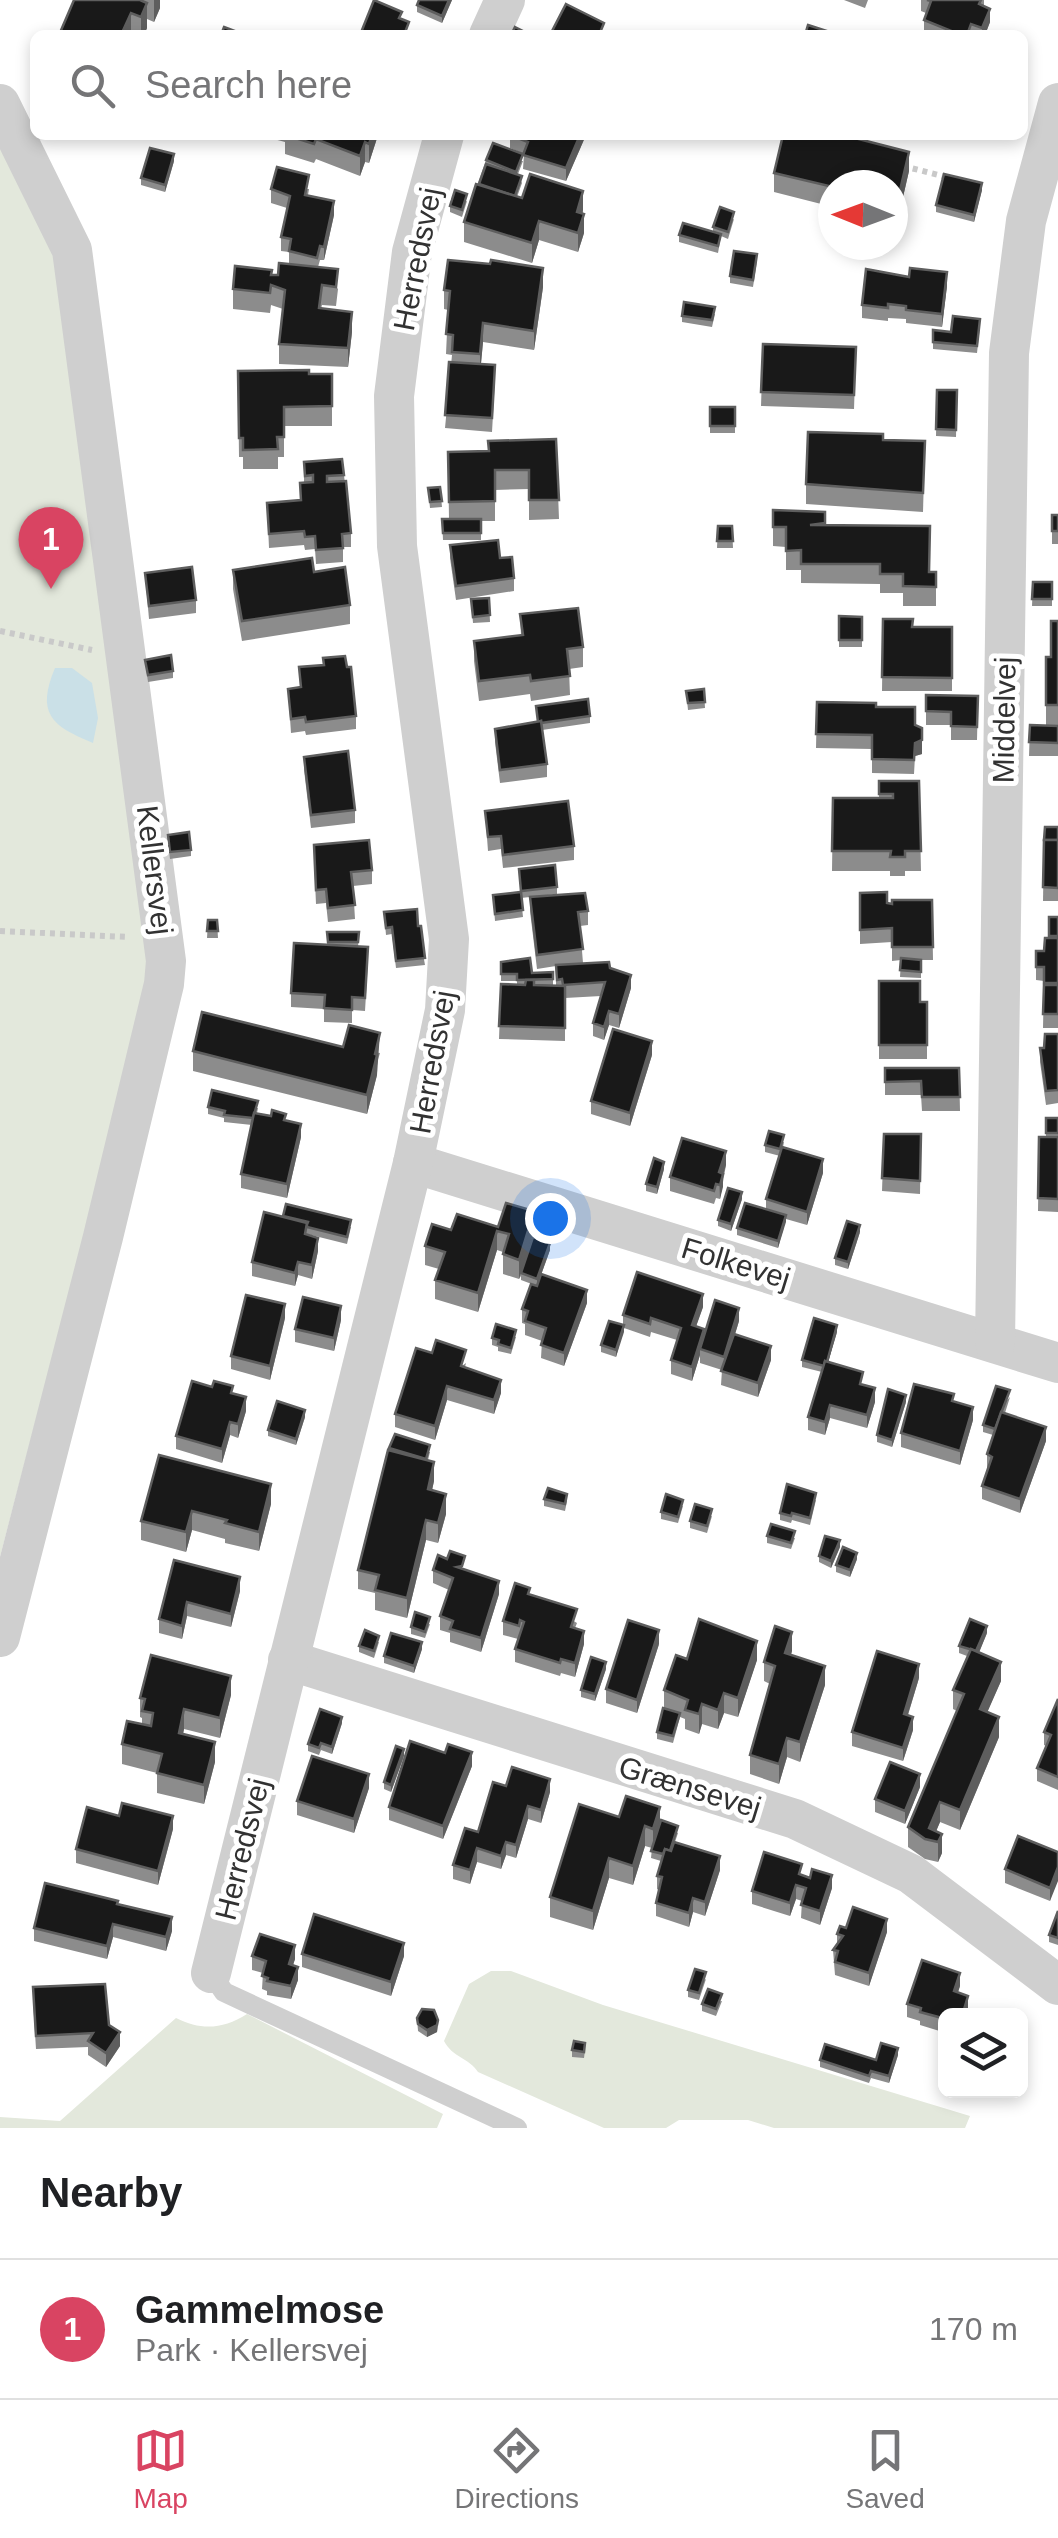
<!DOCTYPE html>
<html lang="en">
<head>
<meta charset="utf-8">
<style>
  body { margin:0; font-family:Helvetica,sans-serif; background:#f6f6f6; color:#202124 }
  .controls { position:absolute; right:30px; bottom:30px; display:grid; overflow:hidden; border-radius:15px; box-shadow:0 5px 15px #0003 }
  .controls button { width:90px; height:90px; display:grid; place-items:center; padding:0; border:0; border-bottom:2px solid #e0e0e0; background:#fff; color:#202124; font:50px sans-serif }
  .compass { position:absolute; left:818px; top:170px; width:90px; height:90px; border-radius:50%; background:#fff; box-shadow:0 5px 15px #0003; rotate:271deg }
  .you { position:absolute; left:550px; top:1218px; width:35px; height:35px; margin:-25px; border:8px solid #fff; border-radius:50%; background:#1a73e8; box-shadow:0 0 0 15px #1a73e833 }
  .badge { display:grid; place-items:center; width:65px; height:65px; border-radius:50%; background:#d94462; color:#fff; font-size:32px; font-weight:700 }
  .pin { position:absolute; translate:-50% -82px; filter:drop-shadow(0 2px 5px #0008) }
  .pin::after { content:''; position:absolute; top:52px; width:35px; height:30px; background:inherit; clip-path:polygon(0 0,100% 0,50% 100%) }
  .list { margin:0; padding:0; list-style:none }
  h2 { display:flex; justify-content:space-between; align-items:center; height:130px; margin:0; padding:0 40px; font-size:42px }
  h2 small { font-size:32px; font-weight:400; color:#757577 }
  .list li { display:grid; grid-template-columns:65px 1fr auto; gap:30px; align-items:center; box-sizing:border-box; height:140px; padding:0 40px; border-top:2px solid #e0e0e0 }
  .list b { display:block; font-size:38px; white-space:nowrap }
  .list p { margin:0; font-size:32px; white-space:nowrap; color:#757577 }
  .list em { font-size:32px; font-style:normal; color:#757577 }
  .icon { flex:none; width:55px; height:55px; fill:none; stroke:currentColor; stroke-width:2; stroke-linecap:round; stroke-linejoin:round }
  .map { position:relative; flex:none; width:1058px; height:2128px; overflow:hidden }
  .search { position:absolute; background:#fff; box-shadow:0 5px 15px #0003; left:30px; right:30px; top:30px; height:110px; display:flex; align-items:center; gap:25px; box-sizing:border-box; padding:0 35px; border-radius:15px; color:#757577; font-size:38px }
  .sheet { height:270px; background:#fff }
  nav { display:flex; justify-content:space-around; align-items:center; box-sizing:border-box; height:140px; border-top:2px solid #e0e0e0; background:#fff; font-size:28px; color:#757577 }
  nav a { display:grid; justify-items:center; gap:5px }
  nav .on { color:#d94462 }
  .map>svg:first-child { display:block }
  .green { fill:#e3e8dc }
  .water { fill:#cae0e7 }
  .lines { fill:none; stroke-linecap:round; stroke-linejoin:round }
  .path { stroke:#c9c9c9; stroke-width:6; stroke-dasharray:5 5; stroke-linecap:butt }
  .service { stroke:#cfcfcf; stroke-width:20 }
  .minor { stroke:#cfcfcf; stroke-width:40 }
  .wall { fill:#8c8c8c }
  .shaded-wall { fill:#5e5e5e }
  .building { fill:#191919; stroke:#5e5e5e; stroke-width:2.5 }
  .labels { text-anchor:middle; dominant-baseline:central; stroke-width:10; stroke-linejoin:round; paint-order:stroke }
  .street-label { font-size:30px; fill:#323232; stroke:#fff }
</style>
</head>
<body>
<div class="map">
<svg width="1058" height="2128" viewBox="0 0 1058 2128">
  <rect width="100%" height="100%" fill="#fff"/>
  <g class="green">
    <polygon points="0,148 54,252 153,973 0,1557"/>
    <path d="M491 1971H511L603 2005 970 2116 965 2128H774L748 2120H679L666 2128H604L478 2072C469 2058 452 2057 444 2041L469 1984Z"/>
    <path d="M247 2014 443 2114 437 2128H0V2117L60 2121 176 2018C202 2031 223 2029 247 2014Z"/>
  </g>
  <path class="water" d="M55 668H72L92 683 98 718 93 743C51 726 36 713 55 668Z"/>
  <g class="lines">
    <g class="path">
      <polyline points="903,166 950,178"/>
      <polyline points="0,631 92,650"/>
      <polyline points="0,931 128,937"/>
    </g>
    <polyline class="service" points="211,1973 224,1992 517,2128"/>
    <g class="minor">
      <polyline points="489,35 505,0"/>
      <polyline points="0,104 72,250 166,961 164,984 103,1237 0,1637"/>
      <polyline points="413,1163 1058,1363"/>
      <polyline points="995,1343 1009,353 1026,221 1058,103"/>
      <polyline points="288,1660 795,1819 911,1874 1058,1985"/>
      <polyline points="211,1973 413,1163 445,1010 449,939 397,546 394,396 412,252 444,135"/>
    </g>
  </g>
  <g class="wall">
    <polygon points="74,0 160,0 160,8 154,22 147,19 147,28 144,35 59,35"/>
    <polygon points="419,0 452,0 442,23 417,12 417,5"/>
    <polygon points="844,0 868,0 865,8"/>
    <polygon points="921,0 984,0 984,6 990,22 985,35 924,34 924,20 926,13 921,11"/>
    <polygon points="270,135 378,135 369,163 365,162 360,176 316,159 314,163 285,154 285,142 270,138"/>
    <polygon points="510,135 586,135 566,181 523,169 524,154 510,148"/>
    <polygon points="486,160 523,161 518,174 522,183 517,197 583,210 584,233 578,252 539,240 532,263 464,242 464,222"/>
    <polygon points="174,161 165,192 141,185 141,178"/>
    <polygon points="909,171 897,223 893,222 893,185 833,185 833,207 774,192 774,173"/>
    <polygon points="271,189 309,189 308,195 334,215 324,260 320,260 318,267 338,289 336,306 322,305 321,309 352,332 348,367 279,364 279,344 283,309 271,305 270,313 233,309 233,289 272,275 278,275 289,264 289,252 281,251 281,237 287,208 271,203"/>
    <polygon points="982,190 974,222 936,212 936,205"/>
    <polygon points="467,201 462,217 450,212 450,206"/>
    <polygon points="734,219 728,239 721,236 718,253 679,242 679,235 713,232 713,227"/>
    <polygon points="757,261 753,287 730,283 730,276"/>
    <polygon points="947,286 942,327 906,323 906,319 888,318 888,321 862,318 862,305"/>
    <polygon points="543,287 534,350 483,342 481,364 495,379 492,432 445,428 452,355 446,354 448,310 444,309 444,290"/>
    <polygon points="715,314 712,327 682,322 682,316"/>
    <polygon points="980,326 977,353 933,349 933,330 951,332"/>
    <polygon points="763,344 856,347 854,409 761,406"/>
    <polygon points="238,371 332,374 332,426 284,426 284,457 278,457 278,469 243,469 243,457 239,457"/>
    <polygon points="937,390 957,390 956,437 936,436"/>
    <rect x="710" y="407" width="25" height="26"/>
    <polygon points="556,439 559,519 529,520 529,489 495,490 495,521 481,521 481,540 443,540 442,519 449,519 448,452 488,451"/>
    <polygon points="883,440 925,441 923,512 806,504 806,484"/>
    <polygon points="342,459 351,533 351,547 343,547 343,562 316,564 315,549 305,550 304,545 269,548 267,503 300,500 300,483 304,483 304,462"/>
    <polygon points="440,487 442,507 430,508 428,488"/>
    <polygon points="773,510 825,512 825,525 929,572 936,572 936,606 903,606 903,593 880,593 880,584 801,583 801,570 786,570 786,547 773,546"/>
    <rect x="1052" y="515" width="6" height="29"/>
    <polygon points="718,526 732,526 733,548 717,548"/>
    <polygon points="450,545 500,558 514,578 514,591 456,600 450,558"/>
    <polygon points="233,570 350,605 350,624 242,641 233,589"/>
    <polygon points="145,573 196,600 196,613 149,619"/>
    <polygon points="1033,582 1052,582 1052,606 1032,606"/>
    <polygon points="489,598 490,622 473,623 471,599"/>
    <polygon points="520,614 583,647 583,667 569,669 570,695 531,701 530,694 479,701 474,661 474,641 521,635"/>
    <polygon points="839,616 862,617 862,647 839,647"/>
    <polygon points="883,619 912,627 952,627 952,691 882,691"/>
    <polygon points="1058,621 1058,725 1046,725 1046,657 1051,657"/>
    <polygon points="145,660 173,671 173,678 148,682"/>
    <polygon points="299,667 347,667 356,716 356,729 306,735 305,731 291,733 288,689 300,687"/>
    <polygon points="704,689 705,708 688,710 686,691"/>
    <polygon points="926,695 978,696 977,740 951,740 951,725 926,725"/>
    <polygon points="817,702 876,707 922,728 922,754 915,756 914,774 872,773 872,749 816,748"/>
    <polygon points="590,716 590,723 542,730 547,764 547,777 500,783 495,742 495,729"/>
    <polygon points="1030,725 1058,726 1058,756 1029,756"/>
    <polygon points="304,757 355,810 355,823 311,828 304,770"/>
    <polygon points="879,781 919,781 921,871 905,871 905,876 890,876 890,871 832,871 833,798 879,798"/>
    <polygon points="485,811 574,846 574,860 503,868 501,849 488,851"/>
    <polygon points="1058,827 1058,901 1043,901 1044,840"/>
    <polygon points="168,842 191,850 191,856 170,859"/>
    <polygon points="314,859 372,870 372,884 353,886 355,919 328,922 326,903 316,904"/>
    <polygon points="519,876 557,887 557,894 521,898 523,917 495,921 493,895 521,892"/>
    <polygon points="860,893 887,903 932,900 933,960 921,960 921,978 900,977 901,960 892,961 892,942 860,944"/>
    <polygon points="530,897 588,911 588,925 580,926 583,963 570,964 610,968 631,988 619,1028 609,1025 604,1040 593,1036 593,1023 601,996 565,998 565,1041 499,1039 501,984 517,985 517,981 501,981 501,962 532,973 553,972 553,986 556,986 556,966 537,969 530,911"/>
    <polygon points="384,912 418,926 425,965 396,968 392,934 386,935"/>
    <polygon points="1049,917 1058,917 1058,1028 1043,1028 1044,981 1036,980 1036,951 1044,951 1049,938"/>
    <polygon points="208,920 217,920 218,938 207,938"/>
    <polygon points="327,932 359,932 358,947 368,961 365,1011 352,1010 352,1023 324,1022 324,1009 291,1007 291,993 327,945"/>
    <polygon points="879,981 920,1002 927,1002 927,1059 879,1059"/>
    <polygon points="1058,1034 1058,1103 1046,1105 1040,1062 1040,1048 1044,1048"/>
    <polygon points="343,1047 380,1053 377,1063 377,1075 367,1114 193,1071 193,1051"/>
    <polygon points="652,1055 630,1126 591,1114 591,1101"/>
    <polygon points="885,1068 959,1068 960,1111 922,1111 921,1095 885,1095"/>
    <polygon points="208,1107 258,1108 257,1113 286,1120 301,1137 287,1198 241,1188 241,1174 252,1125 224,1122 224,1118 208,1114"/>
    <polygon points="1046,1118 1058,1118 1058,1212 1038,1211 1039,1137 1046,1137"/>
    <polygon points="884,1134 921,1134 920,1194 882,1191"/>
    <polygon points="784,1142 783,1147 823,1173 807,1225 786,1219 778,1248 737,1235 737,1228 766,1209 766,1199 780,1156 765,1152 765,1145"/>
    <polygon points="726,1165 720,1199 716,1198 714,1204 670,1191 670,1177"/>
    <polygon points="664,1169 657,1194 646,1191 646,1184"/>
    <polygon points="742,1199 731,1231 718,1226 718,1220"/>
    <polygon points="283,1217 351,1227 347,1244 307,1234 318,1251 312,1279 298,1275 295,1286 252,1276 252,1262"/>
    <polygon points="498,1227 534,1231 527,1254 550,1250 541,1275 587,1303 564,1366 541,1358 542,1341 525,1335 525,1324 522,1323 522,1309 537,1286 521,1280 521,1276 519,1279 503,1274 503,1252 497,1250 478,1312 435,1299 435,1280 439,1269 425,1265 425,1246 451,1230"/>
    <polygon points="860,1232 848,1269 835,1265 835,1258"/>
    <polygon points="703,1307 696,1326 704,1336 739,1321 735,1334 771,1360 758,1397 721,1385 722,1370 700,1363 700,1355 692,1381 671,1374 671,1360 677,1340 651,1332 650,1337 624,1328 616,1357 601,1352 601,1345 623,1325 623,1315"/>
    <polygon points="285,1318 270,1380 231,1369 231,1356"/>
    <polygon points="341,1320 334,1351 295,1342 295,1329"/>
    <polygon points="837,1332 828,1362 863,1385 875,1402 867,1428 830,1418 825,1435 808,1430 808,1417 822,1372 802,1367 802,1360"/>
    <polygon points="516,1337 511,1354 498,1351 498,1347 492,1345 492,1338"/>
    <polygon points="466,1363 465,1367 501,1393 494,1414 447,1400 435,1440 395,1427 395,1414"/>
    <polygon points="233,1393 246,1411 238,1438 230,1435 222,1463 176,1449 176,1436"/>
    <polygon points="1010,1397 1005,1413 1046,1441 1020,1513 982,1499 982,1486 988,1468 987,1468 987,1454 993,1435 983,1432 983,1425"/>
    <polygon points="906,1402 892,1447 877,1442 877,1435"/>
    <polygon points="954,1402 973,1420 960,1465 901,1447 901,1433"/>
    <polygon points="305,1417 296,1445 268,1436 268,1430"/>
    <polygon points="389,1448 430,1452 428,1460 434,1481 432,1490 446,1514 438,1543 426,1540 407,1618 375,1610 375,1593 358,1589 358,1570"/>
    <polygon points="159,1455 271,1504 259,1551 225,1543 225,1539 192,1530 186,1552 141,1540 141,1521"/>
    <polygon points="544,1499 567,1501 565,1511 544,1506"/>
    <polygon points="816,1500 810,1525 792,1520 791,1523 780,1520 780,1513"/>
    <polygon points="683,1506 678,1523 661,1519 661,1512"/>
    <polygon points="712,1516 707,1533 690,1528 690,1521"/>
    <polygon points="767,1536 795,1538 791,1549 767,1543"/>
    <polygon points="840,1547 831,1568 819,1562 819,1556"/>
    <polygon points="857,1559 850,1577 836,1572 836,1565"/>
    <polygon points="174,1560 240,1591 231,1627 187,1616 182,1639 159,1633 159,1619"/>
    <polygon points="433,1570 465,1570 499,1594 481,1652 450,1642 450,1633 440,1630 440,1616 449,1590 433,1583"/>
    <polygon points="530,1595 577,1623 575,1628 584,1644 575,1677 561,1673 560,1676 515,1662 515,1649 518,1639 503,1635 503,1621"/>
    <polygon points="430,1624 425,1638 411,1634 411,1627"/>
    <polygon points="987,1633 979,1652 1001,1681 987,1712 999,1737 960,1830 940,1822 936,1831 942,1853 938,1862 925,1859 908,1847 908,1827 957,1711 953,1709 953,1690 967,1656 959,1653 959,1646"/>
    <polygon points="379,1642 374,1658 359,1652 359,1646"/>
    <polygon points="659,1644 637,1713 606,1703 606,1689"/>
    <polygon points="422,1649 414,1673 384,1663 384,1656"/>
    <polygon points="792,1651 791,1655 825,1685 800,1762 787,1757 779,1784 750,1774 750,1755 770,1684 764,1681 764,1662"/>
    <polygon points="687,1659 757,1660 738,1717 724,1713 718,1729 702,1724 699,1734 685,1729 685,1719 680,1717 673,1743 657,1739 657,1732 664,1709 664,1690"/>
    <polygon points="606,1669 595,1701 581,1697 581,1690"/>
    <polygon points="919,1678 908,1715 913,1730 903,1761 852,1746 852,1732"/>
    <polygon points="231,1695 220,1738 184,1729 183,1734 215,1762 204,1804 157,1793 157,1773 122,1764 122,1744 142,1724 142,1718 140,1717 140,1698"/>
    <polygon points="1058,1699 1058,1790 1037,1781 1037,1768 1046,1746 1044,1745 1044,1732"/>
    <polygon points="342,1723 332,1754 321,1750 319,1755 308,1751 308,1744"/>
    <polygon points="445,1753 472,1766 443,1839 389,1820 389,1807"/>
    <polygon points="404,1756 391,1792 384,1789 384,1782"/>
    <polygon points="506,1786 550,1792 541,1823 528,1819 516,1858 506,1855 501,1869 477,1862 470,1884 453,1879 453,1865 478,1832"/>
    <polygon points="920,1787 905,1824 875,1812 875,1799"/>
    <polygon points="369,1788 354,1833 297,1815 297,1801"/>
    <polygon points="619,1817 660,1823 678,1833 675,1842 720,1870 705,1916 693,1912 689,1927 656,1916 656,1903 659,1890 657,1889 657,1876 661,1861 651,1858 652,1848 645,1846 633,1885 609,1878 593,1930 550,1917 550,1897"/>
    <polygon points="173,1829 158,1885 76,1863 76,1849"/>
    <polygon points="1058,1852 1050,1901 1005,1883 1005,1869"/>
    <polygon points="802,1875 832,1888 820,1925 801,1918 802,1901 796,1899 790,1916 752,1904 752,1891"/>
    <polygon points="118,1904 172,1931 166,1951 113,1937 107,1959 34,1941 34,1928"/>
    <polygon points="1058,1911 1058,1945 1049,1942 1049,1935"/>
    <polygon points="846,1928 887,1932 869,1986 835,1975 833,1950 837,1944 837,1934"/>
    <polygon points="302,1954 404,1956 391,1996 302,1967"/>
    <polygon points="252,1956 295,1959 293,1965 298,1980 291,1999 267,1995 267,1991 262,1989 263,1973 252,1970"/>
    <polygon points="706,1979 699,2000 688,1997 688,1990"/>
    <polygon points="960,1986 958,1992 968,2009 946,2016 946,2033 920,2025 920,2021 907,2017 907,2004"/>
    <polygon points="33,2001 109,2025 120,2046 106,2067 88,2055 88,2047 36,2049"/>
    <polygon points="722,2001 716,2016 702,2011 702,2004"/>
    <polygon points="417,2018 438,2026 437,2032 427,2037 418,2031"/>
    <polygon points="572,2050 585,2050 584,2058 572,2057"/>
    <polygon points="898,2055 889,2083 871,2078 869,2083 820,2067 820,2060 876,2060"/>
  </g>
  <g class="shaded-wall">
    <polygon points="154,0 160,0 160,8 154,22"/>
    <polygon points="449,0 452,0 442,23 442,16"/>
    <polygon points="147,3 147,28 144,35 141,35 141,17"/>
    <polygon points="990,9 990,22 985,35 982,35 982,28"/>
    <polygon points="131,13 131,35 121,35"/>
    <polygon points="372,135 378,135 369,163 369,144"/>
    <polygon points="580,135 586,135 566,181 566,168"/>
    <polygon points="365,142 365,162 360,176 360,156"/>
    <polygon points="909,152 909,171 897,223 897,203"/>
    <polygon points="174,154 174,161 165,192 165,185"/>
    <polygon points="982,183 982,190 974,222 974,215"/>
    <polygon points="583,191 583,210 577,231 577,212"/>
    <polygon points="334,201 334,215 324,260 324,247"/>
    <polygon points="584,214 584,233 578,252 578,233"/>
    <polygon points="539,221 539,240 532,263 532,243"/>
    <polygon points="543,268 543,287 534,350 534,331"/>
    <polygon points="947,272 947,286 942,327 942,314"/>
    <polygon points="352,312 352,332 348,367 348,348"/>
    <polygon points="483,323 483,342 480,373 480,354"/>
    <polygon points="922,740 922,754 915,756 915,743"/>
    <polygon points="631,975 631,988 619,1028 619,1014"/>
    <polygon points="609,1011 609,1025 604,1040 604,1027"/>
    <polygon points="380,1033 377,1075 367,1114 367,1095"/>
    <polygon points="652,1041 652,1055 630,1126 630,1113"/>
    <polygon points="301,1124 301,1137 287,1198 287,1184"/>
    <polygon points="726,1151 726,1165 723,1175 723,1187 720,1199 719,1172"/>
    <polygon points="823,1159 823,1173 807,1225 807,1212"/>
    <polygon points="664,1162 664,1169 657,1194 657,1187"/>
    <polygon points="742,1192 742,1199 731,1231 731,1224"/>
    <polygon points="534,1211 534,1231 519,1279 519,1260"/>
    <polygon points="786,1215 786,1222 778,1248 778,1241"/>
    <polygon points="860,1225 860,1232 848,1269 848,1262"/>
    <polygon points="497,1231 497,1250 478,1312 478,1293"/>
    <polygon points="318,1238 318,1251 312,1279 312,1265"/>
    <polygon points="550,1243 550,1250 537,1286 537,1279"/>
    <polygon points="298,1262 298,1275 295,1286 295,1273"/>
    <polygon points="587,1290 587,1303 564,1366 564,1353"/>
    <polygon points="703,1294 703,1307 692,1338 692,1325"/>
    <polygon points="285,1304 285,1318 270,1380 270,1366"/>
    <polygon points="341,1306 341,1320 334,1351 334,1338"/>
    <polygon points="739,1308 739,1321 724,1370 724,1357"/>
    <polygon points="624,1325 624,1332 616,1357 616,1350"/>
    <polygon points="837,1325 837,1332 825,1373 825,1366"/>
    <polygon points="704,1329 704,1342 700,1349 700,1355 692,1381 692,1367"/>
    <polygon points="771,1346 771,1360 758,1397 758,1383"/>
    <polygon points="501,1380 501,1393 494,1414 494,1400"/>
    <polygon points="447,1386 447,1400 435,1440 435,1426"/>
    <polygon points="875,1388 875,1402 867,1428 867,1415"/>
    <polygon points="906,1395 906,1402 892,1447 892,1440"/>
    <polygon points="246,1397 246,1411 238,1438 238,1424"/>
    <polygon points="830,1405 830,1418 825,1435 825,1422"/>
    <polygon points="973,1407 973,1420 960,1465 960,1451"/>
    <polygon points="305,1410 305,1417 296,1445 296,1439"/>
    <polygon points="230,1422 230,1435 222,1463 222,1449"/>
    <polygon points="1046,1427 1046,1441 1020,1513 1020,1499"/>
    <polygon points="434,1462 434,1481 428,1508 428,1489"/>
    <polygon points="271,1484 271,1504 259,1551 259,1532"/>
    <polygon points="446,1494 446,1514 438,1543 438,1523"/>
    <polygon points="192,1511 192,1530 186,1552 186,1532"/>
    <polygon points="426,1520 426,1540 407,1618 407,1598"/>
    <polygon points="840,1540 840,1547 831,1568 831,1561"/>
    <polygon points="857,1553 857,1559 850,1577 850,1570"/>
    <polygon points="240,1577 240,1591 231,1627 231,1614"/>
    <polygon points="499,1581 499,1594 481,1652 481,1638"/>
    <polygon points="187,1602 187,1616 182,1639 182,1626"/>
    <polygon points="987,1626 987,1633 976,1660 976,1653"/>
    <polygon points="659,1630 659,1644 637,1713 637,1700"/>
    <polygon points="584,1631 584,1644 575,1677 575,1663"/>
    <polygon points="792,1632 792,1651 785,1672 785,1653"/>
    <polygon points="757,1641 757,1660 738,1717 738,1698"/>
    <polygon points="422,1642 422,1649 414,1673 414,1666"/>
    <polygon points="606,1662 606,1669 595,1701 595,1694"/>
    <polygon points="1001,1662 1001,1681 980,1729 980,1709"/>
    <polygon points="919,1664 919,1678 904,1727 904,1714"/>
    <polygon points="825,1666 825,1685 800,1762 800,1742"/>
    <polygon points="231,1676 231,1695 220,1738 220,1718"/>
    <polygon points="724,1693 724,1713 718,1729 718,1710"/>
    <polygon points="702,1704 702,1724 699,1734 699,1714"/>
    <polygon points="184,1709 184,1729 179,1753 179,1733"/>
    <polygon points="342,1717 342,1723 332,1754 332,1747"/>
    <polygon points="913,1717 913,1730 903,1761 903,1748"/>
    <polygon points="999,1717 999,1737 960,1830 960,1810"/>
    <polygon points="787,1738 787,1757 779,1784 779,1764"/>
    <polygon points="215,1742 215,1762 204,1804 204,1785"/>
    <polygon points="404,1749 404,1756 391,1792 391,1785"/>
    <polygon points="472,1752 472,1766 443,1839 443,1826"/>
    <polygon points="369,1774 369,1788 354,1833 354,1819"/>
    <polygon points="920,1774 920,1787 905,1824 905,1811"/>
    <polygon points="550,1779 550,1792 541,1823 541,1810"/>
    <polygon points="940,1802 940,1822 932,1841 929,1828"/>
    <polygon points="528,1806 528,1819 516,1858 516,1845"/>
    <polygon points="660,1807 660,1826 653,1848 653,1829"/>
    <polygon points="173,1816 173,1829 158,1885 158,1871"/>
    <polygon points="645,1826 645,1846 633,1885 633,1866"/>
    <polygon points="942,1834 942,1853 938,1862 938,1842"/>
    <polygon points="506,1842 506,1855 501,1869 501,1856"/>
    <polygon points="477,1848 477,1862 470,1884 470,1870"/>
    <polygon points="720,1856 720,1870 705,1916 705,1902"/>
    <polygon points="609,1858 609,1878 593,1930 593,1911"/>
    <polygon points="1058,1867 1058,1881 1050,1901 1050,1888"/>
    <polygon points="832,1875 832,1888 820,1925 820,1911"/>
    <polygon points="796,1885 796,1899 790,1916 790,1903"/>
    <polygon points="693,1898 693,1912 689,1927 689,1913"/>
    <polygon points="172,1917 172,1931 166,1951 166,1937"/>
    <polygon points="887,1919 887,1932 869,1986 869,1973"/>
    <polygon points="113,1924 113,1937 107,1959 107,1946"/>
    <polygon points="404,1943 404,1956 391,1996 391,1982"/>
    <polygon points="295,1945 295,1959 289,1977 289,1964"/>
    <polygon points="298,1967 298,1980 291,1999 291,1986"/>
    <polygon points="960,1973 960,1986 954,2004 954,1991"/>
    <polygon points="968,1996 968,2009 966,2016 962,2016"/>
    <polygon points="438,2020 437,2032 427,2037 427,2030"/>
    <polygon points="120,2032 120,2046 106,2067 106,2053"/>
    <polygon points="898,2048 898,2055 889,2083 889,2076"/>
  </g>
  <g class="building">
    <polygon points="74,0 140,0 147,3 141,17 131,13 121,35 59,35"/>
    <polygon points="374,0 402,12 399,18 409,22 404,35 360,35"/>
    <polygon points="419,0 449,0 442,16 417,5"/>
    <polygon points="927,0 981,0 979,4 990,9 982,28 971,24 967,35 961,35 924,20 931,1"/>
    <polygon points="566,4 604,23 599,35 550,35"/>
    <polygon points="808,25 839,35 805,35"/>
    <polygon points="224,27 243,34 243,35 221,35"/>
    <polygon points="515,27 531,35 511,35"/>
    <polygon points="286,135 372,135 369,144 365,142 360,156 316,139 314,144"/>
    <polygon points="510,135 580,135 566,168 523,155 528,142"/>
    <polygon points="783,135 843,135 909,152 897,203 893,202 893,185 833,185 833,187 774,173"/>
    <polygon points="493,143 523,154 516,172 486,160"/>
    <polygon points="150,148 174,154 165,185 141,178"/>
    <polygon points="486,164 522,176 515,196 479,184"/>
    <polygon points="277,167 309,175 305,195 334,201 324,247 320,246 317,258 289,251 291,239 281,237 290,196 271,189"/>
    <polygon points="530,174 583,191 577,212 584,214 578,233 539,221 532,243 464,222 476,184 522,198"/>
    <polygon points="944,174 982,183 974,215 936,205"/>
    <polygon points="455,190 467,194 462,210 450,206"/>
    <polygon points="720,207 734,212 728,232 713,227"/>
    <polygon points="683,223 721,234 718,246 679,235"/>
    <polygon points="734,251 757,254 753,280 730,276"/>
    <polygon points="448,260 490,264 491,260 543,268 534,331 483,323 480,354 452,352 453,335 446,334 450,291 444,290"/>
    <polygon points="279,263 338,269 336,287 322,285 319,308 352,312 348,348 279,344 285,290 271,285 270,293 233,289 235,266 272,270 271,275 278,275"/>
    <polygon points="910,268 947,272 942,314 906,310 906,306 888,304 888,308 862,305 866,269 909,277"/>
    <polygon points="684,302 715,307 712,320 682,316"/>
    <polygon points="953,316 980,319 977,346 933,342 933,330 951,332"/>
    <polygon points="763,344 856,347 854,395 761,392"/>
    <polygon points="449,362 495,365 492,418 445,415"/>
    <polygon points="309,370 309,374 332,374 332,406 284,407 284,437 277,437 278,449 243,450 243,438 239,438 238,371"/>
    <polygon points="937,390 957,390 956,430 936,429"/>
    <rect x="710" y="407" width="25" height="19"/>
    <polygon points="808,432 883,434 883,440 925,441 923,493 806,484"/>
    <polygon points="556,439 559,500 529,500 529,470 495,470 495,501 449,502 448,452 489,451 488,441"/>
    <polygon points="342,459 344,475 327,476 327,482 346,481 351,533 342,534 343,548 316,550 315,536 305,537 304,531 269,534 267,503 301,500 300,483 313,482 313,475 305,476 304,462"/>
    <polygon points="440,487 442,501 430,502 428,488"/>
    <polygon points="773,510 825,512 825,523 810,525 930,526 929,572 936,572 936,587 903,586 903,574 880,574 880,564 801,564 801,550 786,551 786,527 773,527"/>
    <rect x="1052" y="515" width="6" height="16"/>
    <polygon points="442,519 481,519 481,533 443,533"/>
    <polygon points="718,526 732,526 733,541 717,541"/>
    <polygon points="498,540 500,558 512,557 514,578 456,586 450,545"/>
    <polygon points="312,558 314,572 345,567 350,605 242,621 233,570"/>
    <polygon points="192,567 196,600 149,606 145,573"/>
    <polygon points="1033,582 1052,582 1052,599 1032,599"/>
    <polygon points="489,598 490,615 473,617 471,599"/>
    <polygon points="578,608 583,647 567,649 570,676 531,681 530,675 479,681 474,641 523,635 520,614"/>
    <polygon points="839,616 862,617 862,640 839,640"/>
    <polygon points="883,619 913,619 912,627 952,627 952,678 882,677"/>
    <polygon points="1051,621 1058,621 1058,705 1046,705 1046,657 1051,657"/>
    <polygon points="171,655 173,671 148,675 145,660"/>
    <polygon points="345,656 347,667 351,667 356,716 306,722 305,717 291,719 288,689 301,687 299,667 324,665 323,658"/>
    <polygon points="704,689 705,702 688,703 686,691"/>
    <polygon points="926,695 978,696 977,727 951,726 951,712 926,711"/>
    <polygon points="588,699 590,716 541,723 541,721 538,722 536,706"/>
    <polygon points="817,702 876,703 876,707 915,707 915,725 922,728 922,740 915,743 914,760 872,759 872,735 816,734"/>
    <polygon points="541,721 547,764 500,770 495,729"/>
    <polygon points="1030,725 1058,726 1058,743 1029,742"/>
    <polygon points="348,751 355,810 311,815 304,757"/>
    <polygon points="879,781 919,781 921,851 905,851 905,857 890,857 891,851 832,851 833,798 893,798 893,794 879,794"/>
    <polygon points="568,801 574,846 503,855 501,836 488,837 485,811"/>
    <polygon points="1045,827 1058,827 1058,840 1044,840"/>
    <polygon points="189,832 191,850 170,852 168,835"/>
    <polygon points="369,840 372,870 351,872 355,905 328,908 326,889 316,890 314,845"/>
    <polygon points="1044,840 1058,840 1058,888 1043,887"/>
    <polygon points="555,865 557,887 521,891 519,869"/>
    <polygon points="521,892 523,910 495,914 493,895"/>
    <polygon points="887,892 887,903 892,904 892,900 932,900 933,947 892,947 892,928 860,930 860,893"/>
    <polygon points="585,893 588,911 578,912 583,949 537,955 530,897"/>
    <polygon points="417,909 418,926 421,926 425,958 396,961 392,927 386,928 384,912"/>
    <rect x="1049" y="917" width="9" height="19"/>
    <polygon points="208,920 217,920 218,931 207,931"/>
    <polygon points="327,932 359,932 358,942 328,942"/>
    <polygon points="1045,938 1058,938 1058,983 1044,983 1044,967 1036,967 1036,951 1044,951"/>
    <polygon points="294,943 368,947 365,998 352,997 352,1010 324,1008 325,995 291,993"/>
    <polygon points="530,958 532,973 553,972 553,979 517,980 517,974 501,974 501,962"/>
    <polygon points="901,958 921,960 921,972 900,970"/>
    <polygon points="609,962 610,968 631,975 619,1014 609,1011 604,1027 593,1023 605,982 563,985 562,979 557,980 556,965"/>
    <polygon points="526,980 534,980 534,985 565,986 565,1028 499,1026 501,984 525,985"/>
    <polygon points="879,981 920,981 920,1002 927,1002 927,1045 879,1045"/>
    <polygon points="1044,985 1058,985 1058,1014 1043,1014"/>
    <polygon points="202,1012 343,1047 349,1025 380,1033 375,1054 377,1055 367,1095 193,1051"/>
    <polygon points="613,1029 652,1041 630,1113 591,1101"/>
    <polygon points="1045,1034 1058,1034 1058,1090 1046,1091 1040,1048 1044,1048"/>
    <polygon points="885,1068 959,1068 960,1097 922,1097 921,1081 885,1082"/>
    <polygon points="212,1090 258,1101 253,1118 224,1115 225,1111 208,1107"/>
    <polygon points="272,1110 286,1114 284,1120 301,1124 287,1184 241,1174 254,1113 271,1116"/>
    <rect x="1046" y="1118" width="12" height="15"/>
    <polygon points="769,1131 784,1135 780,1149 765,1145"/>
    <polygon points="884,1134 921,1134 920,1181 882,1178"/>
    <polygon points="1039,1137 1058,1137 1058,1199 1038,1198"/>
    <polygon points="682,1138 726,1151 719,1172 723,1174 720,1185 716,1184 714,1191 670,1177"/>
    <polygon points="782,1147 823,1159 807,1212 766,1199"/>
    <polygon points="654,1158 664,1162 657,1187 646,1184"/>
    <polygon points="728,1188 742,1192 731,1224 718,1220"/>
    <polygon points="506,1203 534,1211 519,1260 503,1254 509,1234 497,1231 478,1293 435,1280 445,1252 425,1246 432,1224 451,1230 457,1214 498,1227"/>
    <polygon points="745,1203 786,1215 778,1241 737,1228"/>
    <polygon points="286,1204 351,1220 347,1237 307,1227 307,1223 306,1227 308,1222 283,1216"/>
    <polygon points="264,1212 307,1223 305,1234 318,1238 312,1265 298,1262 295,1273 252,1262"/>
    <polygon points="847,1221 860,1225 848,1262 835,1258"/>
    <polygon points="533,1237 550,1243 537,1279 521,1273"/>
    <polygon points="637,1272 703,1294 692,1325 704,1329 692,1367 671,1360 681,1328 651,1318 650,1324 623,1315"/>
    <polygon points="541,1274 587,1290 564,1353 541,1345 546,1328 525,1321 528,1311 522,1309 531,1284 537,1286"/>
    <polygon points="246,1295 285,1304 270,1366 231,1356"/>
    <polygon points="303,1297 341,1306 334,1338 295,1329"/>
    <polygon points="715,1300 739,1308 724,1357 700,1349"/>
    <polygon points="814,1318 837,1325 827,1362 825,1361 824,1366 802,1360"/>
    <polygon points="609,1321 624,1325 616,1350 601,1345"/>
    <polygon points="496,1324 516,1330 511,1348 498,1344 499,1340 492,1338"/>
    <polygon points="734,1334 771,1346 758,1383 721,1371"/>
    <polygon points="436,1340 466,1350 461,1366 501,1380 494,1400 447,1386 435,1426 395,1414 416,1348 432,1353"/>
    <polygon points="825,1361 863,1372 860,1384 875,1388 867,1415 830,1405 825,1422 808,1417"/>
    <polygon points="192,1381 212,1387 214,1381 233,1386 231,1393 246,1397 238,1424 230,1422 222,1449 176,1436"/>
    <polygon points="914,1384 954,1394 952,1401 973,1407 960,1451 901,1433"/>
    <polygon points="996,1386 1010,1390 995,1429 983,1425"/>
    <polygon points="888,1389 906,1395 892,1440 877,1435"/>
    <polygon points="277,1401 305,1410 296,1439 268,1430"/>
    <polygon points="1001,1412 1046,1427 1020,1499 982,1486 992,1457 987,1454"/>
    <polygon points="395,1434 430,1445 426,1459 389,1448"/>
    <polygon points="388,1450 434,1462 428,1489 446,1494 438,1523 426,1520 407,1598 375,1590 379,1575 358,1570"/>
    <polygon points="159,1455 271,1484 259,1532 225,1523 227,1520 192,1511 186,1532 141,1521"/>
    <polygon points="787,1484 816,1493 810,1518 792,1513 791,1516 780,1513"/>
    <polygon points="548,1488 567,1494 565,1504 544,1499"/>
    <polygon points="666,1494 683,1500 678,1517 661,1512"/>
    <polygon points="695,1504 712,1509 707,1526 690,1521"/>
    <polygon points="771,1524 795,1531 791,1543 767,1536"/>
    <polygon points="825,1536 840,1540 831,1561 819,1556"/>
    <polygon points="843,1547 857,1553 850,1570 836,1565"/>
    <polygon points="450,1551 465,1556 462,1566 457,1567 499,1581 481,1638 450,1629 453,1621 440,1616 453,1578 433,1570 438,1555 447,1559"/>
    <polygon points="174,1560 240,1577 231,1614 187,1602 182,1626 159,1619"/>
    <polygon points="515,1583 530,1588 528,1594 577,1609 571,1627 584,1631 575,1663 561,1659 560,1663 515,1649 524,1622 520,1620 519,1626 503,1621"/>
    <polygon points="415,1612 430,1617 425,1632 411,1627"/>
    <polygon points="699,1619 757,1641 738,1698 724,1693 718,1710 702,1704 699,1714 685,1710 688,1700 664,1690 676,1655 687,1659"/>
    <polygon points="970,1619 987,1626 976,1651 959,1646"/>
    <polygon points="628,1620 659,1630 637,1700 606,1689"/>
    <polygon points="775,1626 792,1632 785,1653 825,1666 800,1742 787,1738 779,1764 750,1755 775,1666 764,1662"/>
    <polygon points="365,1630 379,1636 374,1651 359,1646"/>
    <polygon points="391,1633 422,1642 414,1666 384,1656"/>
    <polygon points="971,1649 1001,1662 980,1709 999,1717 960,1810 940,1802 929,1828 942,1834 938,1842 925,1839 908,1827 964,1694 953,1690"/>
    <polygon points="877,1651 919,1664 904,1714 913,1717 903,1748 852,1732"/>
    <polygon points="151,1655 231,1676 220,1718 184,1709 179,1733 215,1742 204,1785 157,1773 162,1754 122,1744 127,1721 151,1726 153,1713 142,1711 145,1699 140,1698"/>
    <polygon points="591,1657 606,1662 595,1694 581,1690"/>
    <polygon points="1058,1699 1058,1777 1037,1768 1051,1735 1044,1732"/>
    <polygon points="663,1708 680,1713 673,1736 657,1732"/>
    <polygon points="320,1709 342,1717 332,1747 321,1743 319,1748 308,1744"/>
    <polygon points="410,1741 445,1753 448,1744 472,1752 443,1826 389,1807"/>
    <polygon points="396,1746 404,1749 391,1785 384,1782"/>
    <polygon points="312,1756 369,1774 354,1819 297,1801"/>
    <polygon points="890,1762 920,1774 905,1811 875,1799"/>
    <polygon points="512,1767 550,1779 541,1810 528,1806 516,1845 506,1842 501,1856 477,1848 470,1870 453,1865 465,1828 478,1832 493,1782 506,1786"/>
    <polygon points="626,1796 660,1807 653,1829 645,1826 633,1866 609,1858 593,1911 550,1897 579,1804 619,1817"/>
    <polygon points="122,1803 173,1816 158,1871 76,1849 87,1807 119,1816"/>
    <polygon points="661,1820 678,1826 670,1851 665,1849 663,1854 651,1851"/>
    <polygon points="1018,1836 1058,1852 1058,1867 1050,1888 1005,1869"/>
    <polygon points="674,1842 720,1856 705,1902 693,1898 689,1913 656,1903 662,1877 657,1876 665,1849 671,1851"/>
    <polygon points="764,1852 802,1864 799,1874 810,1878 812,1869 832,1875 820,1911 801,1905 806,1888 796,1885 790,1903 752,1891"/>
    <polygon points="45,1883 118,1901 117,1904 172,1917 166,1937 113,1924 107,1946 34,1928"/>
    <polygon points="853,1907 887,1919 869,1973 835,1962 838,1951 833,1950 843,1936 837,1934 840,1926 846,1928"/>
    <polygon points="1058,1911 1058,1938 1049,1935"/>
    <polygon points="314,1914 404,1943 391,1982 302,1954"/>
    <polygon points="260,1934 295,1945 289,1964 298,1967 291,1986 267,1981 268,1978 262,1976 266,1961 252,1956"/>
    <polygon points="922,1960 960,1973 954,1991 968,1996 962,2016 946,2016 946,2019 920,2012 921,2008 907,2004"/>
    <polygon points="695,1969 706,1972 699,1993 688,1990"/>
    <polygon points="105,1984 109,2025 120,2032 106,2053 88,2041 93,2033 36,2036 33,1987"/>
    <polygon points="708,1989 722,1994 716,2009 702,2004"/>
    <polygon points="422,2009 434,2010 438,2020 437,2025 427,2030 418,2024 417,2018"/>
    <polygon points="574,2041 585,2043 584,2052 572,2050"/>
    <polygon points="881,2043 898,2048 889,2076 871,2071 869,2076 820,2060 825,2044 876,2060"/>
  </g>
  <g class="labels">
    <g class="street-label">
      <text transform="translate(417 259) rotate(-79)">Herredsvej</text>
      <text transform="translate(1004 720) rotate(-89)">Middelvej</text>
      <text transform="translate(155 870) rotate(83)">Kellersvej</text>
      <text transform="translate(432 1062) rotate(-80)">Herredsvej</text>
      <text transform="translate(736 1263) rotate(17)">Folkevej</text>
      <text transform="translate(690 1787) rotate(17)">Grænsevej</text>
      <text transform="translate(242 1849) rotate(-76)">Herredsvej</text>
    </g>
  </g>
</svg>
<div class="controls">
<button><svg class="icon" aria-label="layers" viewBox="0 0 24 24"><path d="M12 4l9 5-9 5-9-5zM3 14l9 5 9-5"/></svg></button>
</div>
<svg class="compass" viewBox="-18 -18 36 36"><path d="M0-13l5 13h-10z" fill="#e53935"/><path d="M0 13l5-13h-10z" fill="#757577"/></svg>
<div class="you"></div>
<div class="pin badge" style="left:51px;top:589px">1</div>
<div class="search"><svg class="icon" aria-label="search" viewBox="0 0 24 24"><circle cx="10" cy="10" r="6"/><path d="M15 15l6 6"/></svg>Search here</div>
</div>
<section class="sheet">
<h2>Nearby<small></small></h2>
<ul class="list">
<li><span class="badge">1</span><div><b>Gammelmose</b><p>Park · Kellersvej</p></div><em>170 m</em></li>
</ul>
</section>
<nav>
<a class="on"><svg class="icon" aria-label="map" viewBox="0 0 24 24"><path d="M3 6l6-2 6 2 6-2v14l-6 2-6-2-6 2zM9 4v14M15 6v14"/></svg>Map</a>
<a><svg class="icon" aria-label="directions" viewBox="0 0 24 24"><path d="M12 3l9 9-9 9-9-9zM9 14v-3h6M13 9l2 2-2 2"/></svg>Directions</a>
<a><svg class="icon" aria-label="saved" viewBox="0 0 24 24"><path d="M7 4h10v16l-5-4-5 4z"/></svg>Saved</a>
</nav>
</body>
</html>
